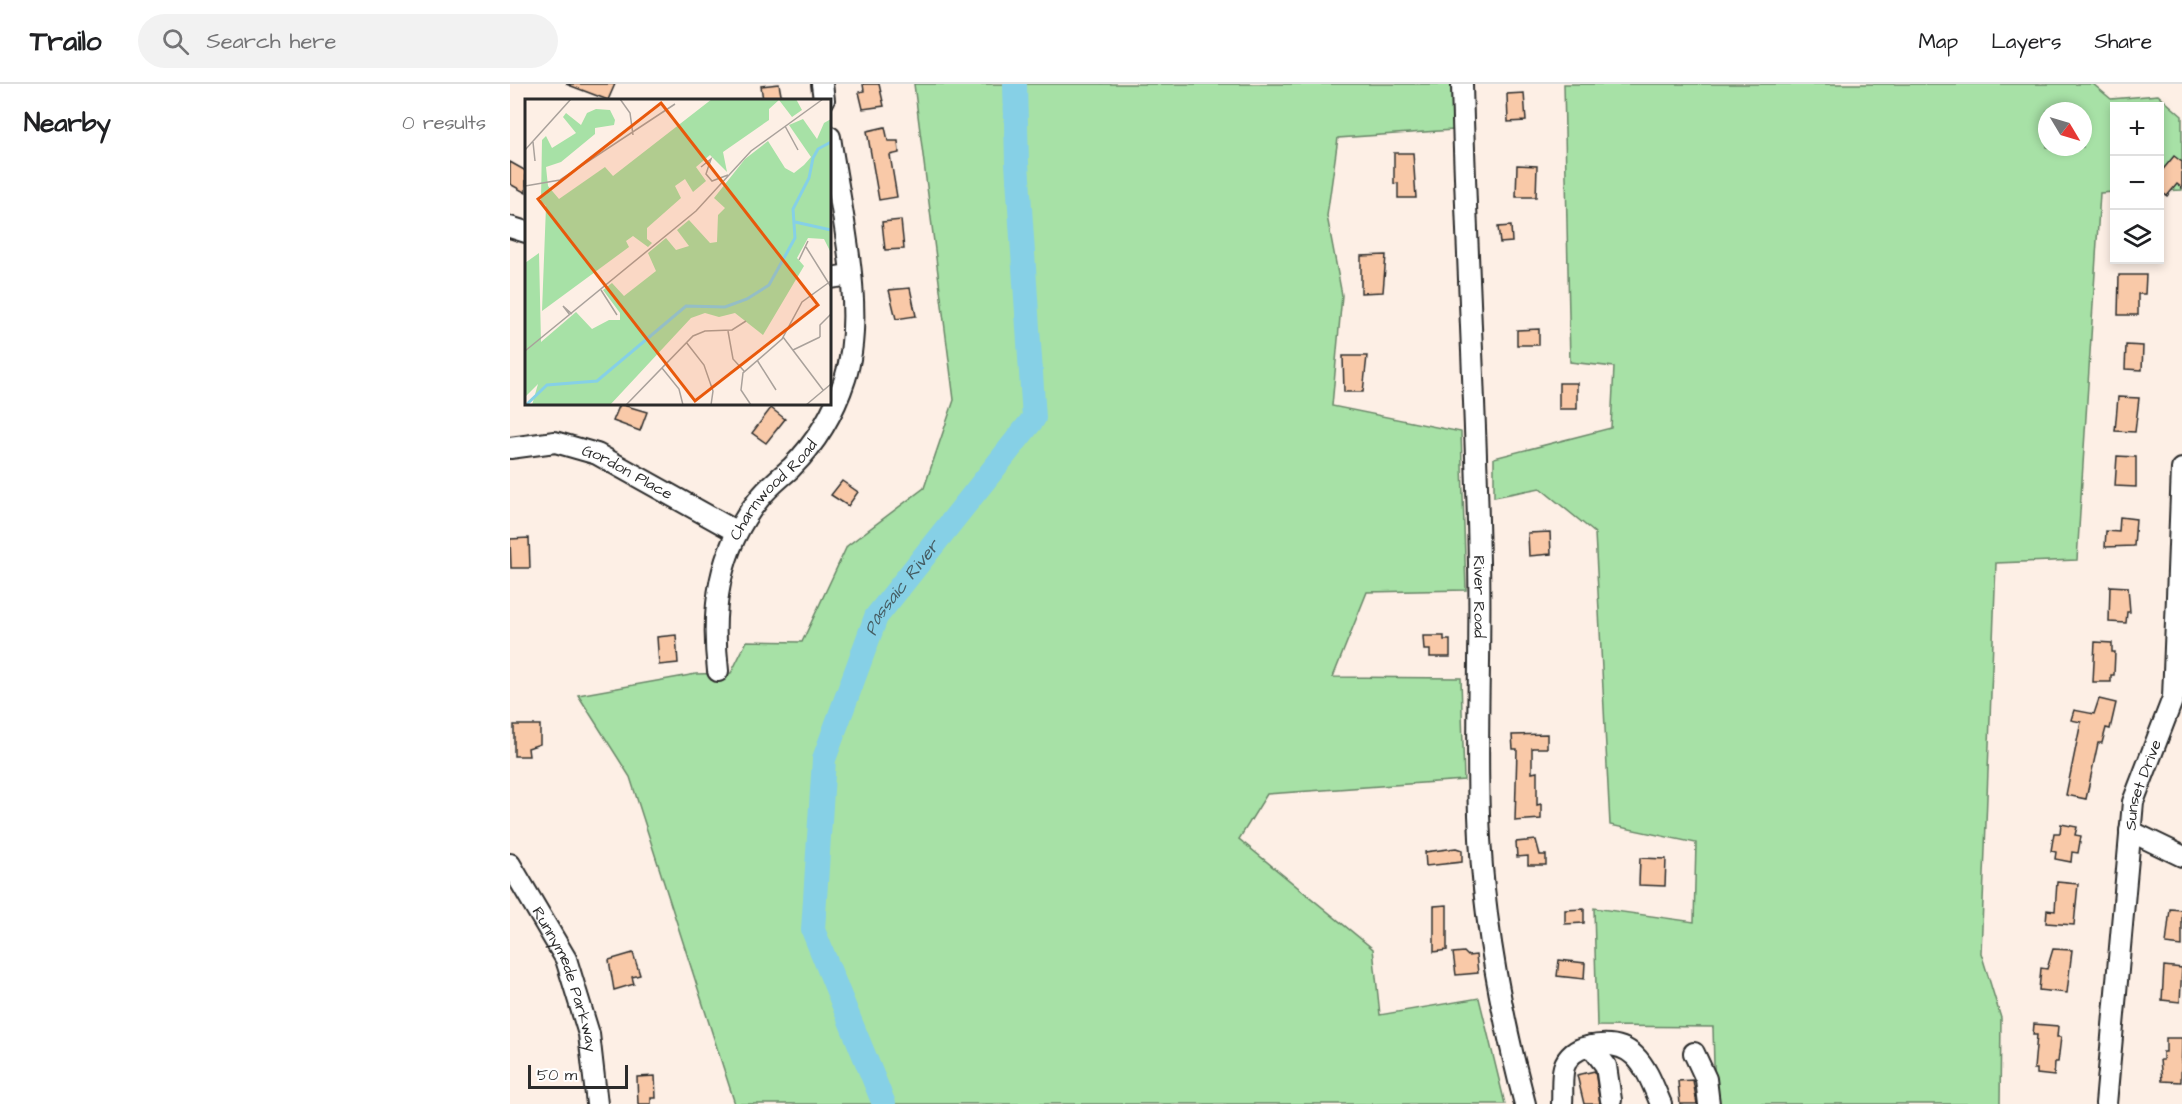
<!DOCTYPE html>
<html lang="en">
<head>
<meta charset="utf-8">
<style>
  body { margin:0; font-family:"Architects Daughter",sans-serif; background:#f2f2f2; color:#202124 }
  .controls { position:absolute; right:18px; top:18px; display:grid; overflow:hidden; border-radius:0px; box-shadow:0 3px 9px #0003 }
  .controls button { width:54px; height:54px; display:grid; place-items:center; padding:0; border:0; border-bottom:2px solid #e0e0e0; background:#fff; color:#202124; font:30px sans-serif }
  .compass { position:absolute; left:1528px; top:18px; width:54px; height:54px; border-radius:50%; background:#fff; box-shadow:0 3px 9px #0003; rotate:128deg }
  .scale { position:absolute; left:18px; bottom:15px; width:100px; box-sizing:border-box; padding-left:6px; border:3px solid #2b2b2b; border-top:0; font-size:16px; line-height:21px; white-space:nowrap; color:#2b2b2b; -webkit-text-stroke:4px #fff; paint-order:stroke }
  .list { margin:0; padding:0; list-style:none }
  h2 { display:flex; justify-content:space-between; align-items:center; height:78px; margin:0; padding:0 24px; font-size:26px }
  h2 small { font-size:20px; font-weight:400; color:#757577 }
  .icon { flex:none; width:33px; height:33px; fill:none; stroke:currentColor; stroke-width:2; stroke-linecap:round; stroke-linejoin:round }
  .map { position:relative; flex:none; width:1672px; height:1020px; overflow:hidden }
  header { display:flex; align-items:center; gap:36px; box-sizing:border-box; height:84px; padding:0 30px; background:#fff; border-bottom:2px solid #e0e0e0 }
  header strong { font-size:28px }
  nav { display:flex; gap:33px; margin-inline-start:auto; font-size:21px }
  .search { width:420px; height:54px; background:#f2f2f2; display:flex; align-items:center; gap:15px; box-sizing:border-box; padding:0 21px; border-radius:33px; color:#757577; font-size:22px }
  main { display:flex }
  aside { flex:1; background:#fff }
  .map>svg:first-child { display:block }
  .green { fill:#a7e1a6; stroke:#698668; stroke-width:1.5; fill-rule:evenodd }
  .lines { fill:none; stroke-linecap:round; stroke-linejoin:round }
  .river { stroke:#86d0e6; stroke-width:24 }
  .building { fill:#f9c9a8; stroke:#2b2b2b; stroke-width:1.5 }
  .minor-casing { stroke:#2b2b2b; stroke-width:24 }
  .minor { stroke:#fff; stroke-width:20 }
  .labels { text-anchor:middle; dominant-baseline:central; stroke-width:5; stroke-linejoin:round; paint-order:stroke }
  .street-label { font-size:16px; fill:#2b2b2b; stroke:#fff }
  .water-label { font-size:18px; font-style:italic; fill:#465d63; stroke:#fff }
  .inset-river { fill:none; stroke:#86d0e6; stroke-width:3 }
  .inset-road { fill:none; stroke:#a9a19b; stroke-width:1.5 }
  .view { fill:#e8590c; fill-opacity:0.15; stroke:#e8590c; stroke-width:3 }
  .inset-edge { fill:none; stroke:#2b2b2b; stroke-width:3 }
</style>
</head>
<body>
<header>
<strong>Trailo</strong>
<div class="search"><svg class="icon" aria-label="search" viewBox="0 0 24 24"><circle cx="10" cy="10" r="6"/><path d="M15 15l6 6"/></svg>Search here</div>
<nav><a>Map</a><a>Layers</a><a>Share</a></nav>
</header>
<main>
<aside>
<h2>Nearby<small>0 results</small></h2>
<ul class="list">
</ul>
</aside>
<div class="map">
<svg width="1672" height="1020" viewBox="0 0 1672 1020">
  <rect width="100%" height="100%" fill="#fdefe5"/>
  <filter id="ink" filterUnits="userSpaceOnUse"><feTurbulence type="fractalNoise" baseFrequency=".0167" numOctaves="2"/><feDisplacementMap in="SourceGraphic" scale="12" xChannelSelector="R" yChannelSelector="G"/><feConvolveMatrix kernelMatrix="1 2 1 2 8 2 1 2 1" color-interpolation-filters="sRGB"/></filter>
  <g filter="url(#ink)">
    <g class="green">
      <polygon points="404,0 941,0 943,46 828,54 817,132 832,211 822,322 951,348 956,506 857,508 823,593 951,594 954,696 757,710 729,755 863,865 870,931 969,914 995,1020 225,1020 120,693 68,611 186,590 221,589 237,557 292,558 337,462 414,404 444,316"/>
      <path d="M1054 0H1583L1601 15 1648 11 1672 32V106L1650 107V22H1604V108L1590 109 1567 476 1486 479 1471 869 1491 934 1490 1020H1205L1203 943 1087 942 1084 824 1184 838 1186 759 1100 741 1085 449 1030 404 984 413V374L1101 344 1104 283 1060 278ZM1537 27H1573V63H1537Z"/>
    </g>
    <g class="lines">
      <path class="river" id="s1" d="M374 1020 303 846 314 675 366 533 524 334 507 79 505 0"/>
    </g>
    <g class="building">
      <polygon points="56,0 105,0 98,16"/>
      <polygon points="269,0 272,16 253,16 251,2"/>
      <polygon points="353,0 369,0 374,22 353,25 349,8 354,7"/>
      <polygon points="1014,9 1016,37 998,38 997,10"/>
      <polygon points="375,43 378,57 388,57 389,69 380,71 387,113 369,116 357,47"/>
      <polygon points="884,69 903,69 906,114 888,114 888,99 884,100"/>
      <polygon points="1664,72 1672,78 1672,104 1667,100 1657,112 1650,107 1650,89"/>
      <polygon points="0,78 16,87 16,109 0,100"/>
      <polygon points="1007,81 1027,82 1026,113 1006,113"/>
      <polygon points="391,136 394,165 375,166 372,138"/>
      <polygon points="1001,142 1002,158 990,159 988,143"/>
      <polygon points="876,171 873,208 851,209 851,172"/>
      <polygon points="1609,191 1636,191 1635,210 1628,210 1628,231 1608,231"/>
      <polygon points="400,204 406,232 386,235 379,206"/>
      <polygon points="1029,245 1029,261 1007,261 1007,246"/>
      <polygon points="1616,261 1633,262 1632,286 1615,285"/>
      <polygon points="833,272 857,272 853,308 834,308"/>
      <rect x="1049" y="299" width="18" height="26"/>
      <polygon points="1608,313 1629,314 1625,348 1605,347"/>
      <polygon points="110,320 137,328 130,347 103,337"/>
      <polygon points="261,324 275,335 256,359 242,349"/>
      <polygon points="1607,372 1626,373 1626,403 1605,402"/>
      <polygon points="332,397 348,408 338,422 321,411"/>
      <polygon points="1610,433 1626,435 1624,462 1595,463 1596,447 1609,448"/>
      <polygon points="1040,448 1041,470 1019,472 1018,449"/>
      <polygon points="19,454 20,484 1,484 0,455"/>
      <polygon points="1600,502 1618,503 1620,528 1617,528 1616,539 1599,538"/>
      <polygon points="166,551 168,579 149,581 147,553"/>
      <polygon points="913,552 934,552 934,556 940,556 940,573 920,573 920,566 914,566"/>
      <polygon points="1585,558 1602,559 1602,568 1605,568 1604,591 1601,591 1601,598 1583,598"/>
      <polygon points="1589,615 1606,619 1600,645 1596,644 1592,659 1588,659 1576,715 1556,711 1571,638 1561,636 1564,626 1584,630"/>
      <polygon points="4,641 30,641 30,660 18,664 19,672 4,672"/>
      <polygon points="1037,650 1037,664 1022,664 1022,689 1027,688 1027,721 1031,720 1031,735 1005,737 1007,665 1003,665 1002,651"/>
      <polygon points="1551,740 1567,743 1565,751 1571,752 1568,769 1562,768 1561,778 1545,775 1546,768 1541,767 1544,749 1550,749"/>
      <polygon points="1026,756 1030,771 1036,771 1036,781 1018,781 1018,772 1007,773 1006,758"/>
      <polygon points="946,764 952,766 952,778 916,782 915,768"/>
      <polygon points="1130,774 1156,775 1155,802 1129,801"/>
      <polygon points="1547,798 1568,800 1564,841 1536,839 1537,826 1545,827"/>
      <polygon points="937,821 937,866 924,868 924,822"/>
      <polygon points="1074,825 1074,839 1055,840 1055,826"/>
      <polygon points="1660,825 1672,826 1672,862 1656,860"/>
      <polygon points="1543,865 1562,866 1557,909 1529,906 1531,884 1537,885"/>
      <polygon points="954,868 958,872 966,871 968,889 946,891 943,869"/>
      <polygon points="123,869 130,891 122,893 124,900 104,906 99,876"/>
      <polygon points="1049,876 1075,879 1074,895 1047,892"/>
      <polygon points="1654,882 1672,884 1670,918 1652,916"/>
      <polygon points="1524,940 1548,942 1547,953 1551,953 1548,978 1545,978 1544,992 1527,990 1527,985 1524,985 1527,951 1523,951"/>
      <polygon points="1656,954 1672,954 1671,998 1652,997 1650,976 1653,976 1653,968 1656,968"/>
      <polygon points="1085,987 1090,1020 1074,1020 1067,991"/>
      <polygon points="145,992 146,1014 141,1014 141,1020 128,1020 127,993"/>
      <polygon points="1183,996 1187,1020 1170,1020 1168,997"/>
    </g>
    <g class="lines">
      <defs>
        <g id="minor">
          <polyline points="312,0 314,16"/>
          <path id="s2" d="M952 0C956 160 966 319 969 479 971 563 966 647 969 731 972 829 990 926 1015 1020"/>
          <polyline points="0,143 16,148"/>
          <polyline points="320,194 340,191"/>
          <path id="s3" d="M0 364 45 358 87 370 227 448"/>
          <path id="s4" d="M208 587C201 525 208 466 249 415 258 403 270 394 281 384 306 359 324 329 335 295 357 228 330 123 320 53"/>
          <polyline points="1620,747 1672,772"/>
          <path id="s5" d="M0 780 56 875 79 950 87 1020"/>
          <polyline points="1081,962 1096,982 1101,1016"/>
          <polyline points="1184,969 1196,995 1199,1020"/>
          <path d="M1052 1020C1053 1008 1051 994 1054 983 1057 972 1067 965 1077 963 1125 952 1135 982 1151 1020"/>
          <path id="s6" d="M1596 1020 1623 718 1663 614 1672 385"/>
        </g>
      </defs>
      <use href="#minor" class="minor-casing"/>
      <use href="#minor" class="minor"/>
    </g>
  </g>
  <g class="labels">
    <g class="street-label">
      <text stroke="none"><textPath href="#s3" startOffset="124">Gordon Place</textPath></text>
      <text stroke="none"><textPath href="#s4" startOffset="198">Charnwood Road</textPath></text>
      <text stroke="none"><textPath href="#s2" startOffset="513">River Road</textPath></text>
      <text stroke="none"><textPath href="#s6" startOffset="322">Sunset Drive</textPath></text>
      <text stroke="none"><textPath href="#s5" startOffset="129">Runnymede Parkway</textPath></text>
    </g>
    <g class="water-label">
      <text stroke="none"><textPath href="#s1" startOffset="549">Passaic River</textPath></text>
    </g>
  </g>
  <g transform="translate(15 15)">
    <rect width="306" height="306" fill="#fdefe5"/>
    <path d="M187 0H271L277 11 267 18 254 1 244 10V21L198 53 202 73 185 56 171 68 181 82 168 93 160 80 150 87 156 99 122 129V140L127 144 123 148 108 137 101 142 104 148 17 212 21 107 16 102 17 41 21 37 27 49 51 34 38 18 41 14 56 26 62 14 71 10 85 11 90 21 89 26 70 29V35L36 63 21 68 23 87 34 100 80 68 88 77ZM278 20 292 40 299 24 306 20V154L299 140 283 139 272 159 279 167 238 236 210 214 194 218 180 214 166 219 85 306H7L13 285 0 298V164L14 154 16 243 51 213 67 230 84 221H95V214L78 191 87 184 99 197 131 172 123 154 141 139 151 151 164 147 152 131 164 121 185 144 192 143 193 116 200 109 189 99 220 60 243 42 260 69 269 74 279 66 286 58 264 26Z" fill="#a7e1a6"/>
    <path class="inset-river" d="M270 123 306 131M1 306 22 286 72 282 161 207 200 208 222 200 244 186 270 139 268 110 284 79 288 59 293 50 306 43"/>
    <path class="inset-road" d="M95 0 105 14 108 36M260 27 273 51M8 43 10 62M0 51 46 0M176 68 186 60 181 75 187 82 203 76M0 87 35 81 150 5M281 148 306 188M274 161 283 142M76 191 92 216M45 216 38 207 47 215M203 232 208 260 219 272M258 238 298 291M295 238V226L306 215M161 243 179 266 188 292 186 306M268 251 295 238M0 252 171 112 226 52 298 0M232 261 251 291M137 269 154 290 158 306M101 306 168 237 180 232 207 231 221 222M226 306 216 291 218 274 257 240 277 203 306 182M281 306 306 285"/>
    <path class="view" d="M136 4 293 206 170 302 13 100Z"/>
    <rect width="306" height="306" class="inset-edge"/>
  </g>
</svg>
<div class="controls">
<button>+</button>
<button>−</button>
<button><svg class="icon" aria-label="layers" viewBox="0 0 24 24"><path d="M12 4l9 5-9 5-9-5zM3 14l9 5 9-5"/></svg></button>
</div>
<svg class="compass" viewBox="-18 -18 36 36"><path d="M0-13l5 13h-10z" fill="#e53935"/><path d="M0 13l5-13h-10z" fill="#757577"/></svg>
<div class="scale">50 m</div>
</div>
</main>
</body>
</html>
